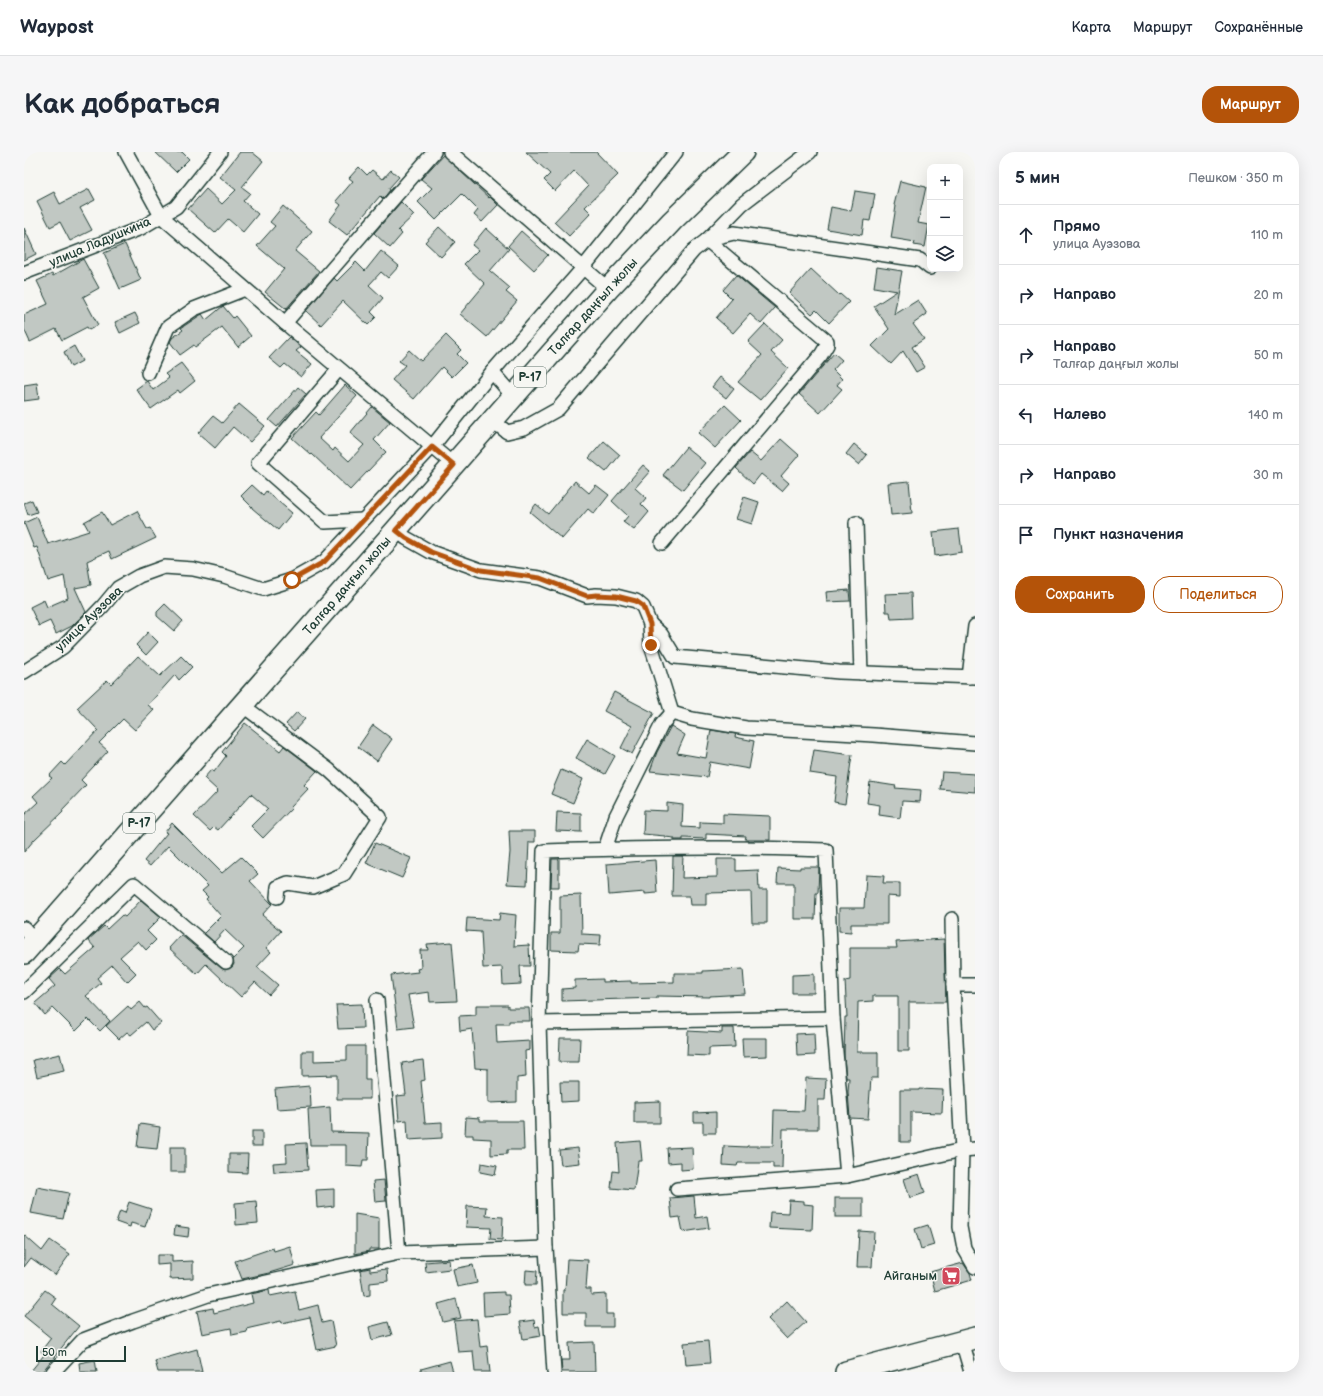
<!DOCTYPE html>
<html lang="ru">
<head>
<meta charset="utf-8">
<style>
  body { margin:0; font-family:"Balsamiq Sans",sans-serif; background:#f6f6f7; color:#1f2937 }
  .controls { position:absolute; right:12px; top:12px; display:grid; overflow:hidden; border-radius:8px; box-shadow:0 4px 16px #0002 }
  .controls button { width:36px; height:36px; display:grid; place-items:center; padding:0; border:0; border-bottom:1px solid #e0e1e3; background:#fff; color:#1f2937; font:20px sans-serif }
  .scale { position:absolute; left:12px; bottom:10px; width:90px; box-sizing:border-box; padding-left:4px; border:2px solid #1f3d34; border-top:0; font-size:11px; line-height:14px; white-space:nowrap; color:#1f3d34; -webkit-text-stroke:3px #f6f6f2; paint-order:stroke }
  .stop { position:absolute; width:12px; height:12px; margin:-9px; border:3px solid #b45309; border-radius:50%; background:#fff }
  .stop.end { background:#b45309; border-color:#fff; box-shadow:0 1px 4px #0008 }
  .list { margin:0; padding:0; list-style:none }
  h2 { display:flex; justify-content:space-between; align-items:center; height:52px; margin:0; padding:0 16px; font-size:17px }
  h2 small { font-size:13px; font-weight:400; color:#747a83 }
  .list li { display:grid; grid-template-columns:26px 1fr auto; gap:12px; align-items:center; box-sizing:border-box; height:60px; padding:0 16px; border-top:1px solid #e0e1e3 }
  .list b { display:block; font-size:15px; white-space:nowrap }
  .list p { margin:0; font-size:13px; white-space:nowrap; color:#747a83 }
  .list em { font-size:13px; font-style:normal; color:#747a83 }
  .actions { display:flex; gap:8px; padding:12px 16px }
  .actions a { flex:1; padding:9px 0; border:1px solid #b45309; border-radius:16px; text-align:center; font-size:14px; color:#b45309 }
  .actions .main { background:#b45309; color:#fff }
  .icon { flex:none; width:22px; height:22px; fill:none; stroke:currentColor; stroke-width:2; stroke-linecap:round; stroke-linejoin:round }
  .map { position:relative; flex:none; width:951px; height:1220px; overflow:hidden; border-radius:16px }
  header { display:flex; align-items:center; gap:24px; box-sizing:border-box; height:56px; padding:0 20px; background:#fff; border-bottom:1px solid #e0e1e3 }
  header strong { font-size:19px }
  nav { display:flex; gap:22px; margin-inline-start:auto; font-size:14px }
  .intro { display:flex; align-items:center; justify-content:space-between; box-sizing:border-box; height:96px; padding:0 24px }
  h1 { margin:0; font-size:28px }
  .button { padding:10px 18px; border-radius:16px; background:#b45309; color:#fff; font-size:14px; font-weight:700 }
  main { display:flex; gap:24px; padding:0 24px }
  aside { flex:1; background:#fff; border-radius:16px; box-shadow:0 4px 16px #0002 }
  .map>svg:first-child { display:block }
  .building { fill:#c1c8c3; stroke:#1f3d34 }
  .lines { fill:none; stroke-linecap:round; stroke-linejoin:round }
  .minor-casing { stroke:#1f3d34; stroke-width:16 }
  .primary-casing { stroke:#1f3d34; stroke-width:24 }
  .minor { stroke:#f6f6f2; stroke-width:13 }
  .primary { stroke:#f6f6f2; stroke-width:21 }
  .route { stroke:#b45309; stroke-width:5 }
  .labels { text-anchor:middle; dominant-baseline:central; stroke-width:3; stroke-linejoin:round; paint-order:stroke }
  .shield { fill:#f6f6f2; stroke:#60746d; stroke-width:1 }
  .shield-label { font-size:12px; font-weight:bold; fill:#1f3d34 }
  .street-label { font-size:13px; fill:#1f3d34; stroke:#f6f6f2 }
  .poi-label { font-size:13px; fill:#1f3d34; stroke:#f6f6f2; text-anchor:end }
</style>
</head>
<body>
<header>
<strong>Waypost</strong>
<nav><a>Карта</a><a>Маршрут</a><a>Сохранённые</a></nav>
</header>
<div class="intro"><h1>Как добраться</h1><a class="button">Маршрут</a></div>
<main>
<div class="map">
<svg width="951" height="1220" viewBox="0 0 951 1220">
  <rect width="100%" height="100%" fill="#f6f6f2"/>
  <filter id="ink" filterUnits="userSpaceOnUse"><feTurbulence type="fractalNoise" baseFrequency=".025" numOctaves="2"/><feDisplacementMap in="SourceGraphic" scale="8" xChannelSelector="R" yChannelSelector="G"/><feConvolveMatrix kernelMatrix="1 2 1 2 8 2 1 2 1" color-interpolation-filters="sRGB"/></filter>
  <g filter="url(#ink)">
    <g class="building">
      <polygon points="131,0 158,0 165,7 152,20"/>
      <polygon points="216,0 228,0 239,9 218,35 226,41 219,49 234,62 219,80 204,67 191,81 164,57 182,37 198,52 212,38 196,25"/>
      <polygon points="502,0 572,0 594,23 561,55 567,61 545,84 530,70 564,34 550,19 531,39 520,28 526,22"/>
      <polygon points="419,3 465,46 466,45 474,53 458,70 450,63 454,58 438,42 412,68 394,50 408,36 397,27"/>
      <polygon points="335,15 343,23 348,18 359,27 367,18 375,25 365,36 366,38 359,47 356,44 323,83 305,69 317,53 312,49 329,29 325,26"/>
      <polygon points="876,29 902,35 894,71 905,73 901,95 890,93 891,90 867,86 872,54 870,53"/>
      <polygon points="65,37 71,48 56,56 68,78 46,89 36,70 26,75 13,49 30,40 36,52"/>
      <polygon points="831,39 851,42 846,69 840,68 838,83 803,77 807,55 827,59"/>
      <polygon points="377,50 390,63 374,78 378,82 366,96 350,81"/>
      <polygon points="259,54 288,79 271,99 295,119 262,157 241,140 260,117 233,94 251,74 246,70"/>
      <polygon points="415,75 431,90 417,105 401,90"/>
      <polygon points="0,76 12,102 0,108"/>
      <polygon points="462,76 485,97 466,119 486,136 482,140 493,149 463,185 436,162 461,132 440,112 454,98 448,93"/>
      <polygon points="497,79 524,103 510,118 484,94"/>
      <polygon points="101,92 117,128 96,137 80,101"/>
      <polygon points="357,99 375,114 364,126 357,120 345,133 359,146 347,160 352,165 344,173 319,149 297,173 282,159 310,126 313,129 332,110 341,119"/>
      <polygon points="59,107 75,136 59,145 74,173 65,178 63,175 38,188 32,177 6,190 0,177 0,163 24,152 13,129 28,122 29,124"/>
      <polygon points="853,115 878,119 870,163 894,148 903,162 889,172 900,187 888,195 901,215 892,220 879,199 867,212 848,194 865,177 850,154 873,139 850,135"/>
      <polygon points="787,117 815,143 816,142 825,150 805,171 792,158 788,162 765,141"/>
      <polygon points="712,123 751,156 737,172 726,162 709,181 692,166 708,147 699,138"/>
      <polygon points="199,154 209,166 211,164 227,184 214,195 198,175 171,195 170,193 156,203 146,190 148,186 159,178 157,176 178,162 182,168"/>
      <polygon points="111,161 116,171 96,181 91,170"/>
      <polygon points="741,172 758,188 747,200 764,216 736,248 714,230 738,203 724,190"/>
      <polygon points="422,183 437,198 433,202 442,211 428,225 418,215 390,247 368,228 381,213 375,209 385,198 397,209"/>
      <polygon points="265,185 277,195 272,199 288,212 277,225 261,212 257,216 245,206"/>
      <polygon points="50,194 58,209 47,215 40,200"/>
      <polygon points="810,201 818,208 809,218 818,227 813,233 818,237 796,261 775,242"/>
      <polygon points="157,211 171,229 156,241 154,238 127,257 112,237 123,229 129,238 145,226 141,222"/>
      <polygon points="696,225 710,236 702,246 688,235"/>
      <polygon points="13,231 15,247 0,249 0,233"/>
      <polygon points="321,233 333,244 295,286 309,299 311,296 325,309 340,293 326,281 348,255 366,270 350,288 362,300 326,338 288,302 287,303 268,286 292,260 295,263"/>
      <polygon points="274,235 282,242 253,275 245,268"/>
      <polygon points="215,252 241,274 226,290 209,275 191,296 174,281 189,264 198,271"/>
      <polygon points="701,253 717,268 691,296 674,281"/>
      <polygon points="757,287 775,303 757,324 765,331 758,339 737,322 729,332 712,316 726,300 737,309"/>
      <polygon points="580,289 596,303 582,320 565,306"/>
      <polygon points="830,292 843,303 835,313 822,302"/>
      <polygon points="662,295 681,311 659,338 639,323"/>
      <polygon points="619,313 626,319 611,336 622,346 617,352 625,360 610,378 599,370 604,364 588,349"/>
      <polygon points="551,329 565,341 572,333 585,343 570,362 564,357 538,387 506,360 512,352 524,362"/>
      <polygon points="885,329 888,361 867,363 864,331"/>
      <polygon points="228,333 239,343 242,339 268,361 254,378 228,356 228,355 217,344"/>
      <polygon points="720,345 735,350 728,372 712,367"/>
      <polygon points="8,348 13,360 4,363 0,351"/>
      <polygon points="113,359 123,377 126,376 132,386 88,407 85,399 63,409 67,433 51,436 62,460 48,474 32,482 26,469 15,474 6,455 20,448 23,455 44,446 40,424 24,429 13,395 10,396 0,371 13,365 24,392 65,379 60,370 78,360 86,373"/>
      <polygon points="935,377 938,400 911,404 909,380"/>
      <polygon points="825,438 826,449 803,450 802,440"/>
      <polygon points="887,441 888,466 867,467 866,460 862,460 861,442"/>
      <polygon points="141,452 159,469 150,479 133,464 133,460"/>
      <polygon points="124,480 134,490 122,503 112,493"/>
      <polygon points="114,504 136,524 157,504 168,515 155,528 151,523 124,553 130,558 111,578 99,567 75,591 84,599 57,628 62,633 38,658 39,660 10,688 0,700 0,663 14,650 9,644 28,626 25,624 38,610 41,613 74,578 53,556 83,528 87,532"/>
      <polygon points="590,540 630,561 608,602 597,596 608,574 580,559"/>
      <polygon points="273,560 281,567 270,579 262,572"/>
      <polygon points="221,571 256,599 260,594 293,619 280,633 284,637 267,655 268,656 239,686 227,674 244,657 227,642 194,678 190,675 186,679 170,664 194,639 180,626 187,618 190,620 202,604 198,600"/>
      <polygon points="349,573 368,587 353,609 334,595"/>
      <polygon points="647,574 661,583 653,601 682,606 687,578 712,582 711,585 730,589 725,617 686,610 683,625 626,619 633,600"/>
      <polygon points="563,587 591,604 581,622 552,606"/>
      <polygon points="790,598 828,603 821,652 810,650 813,625 786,621"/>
      <polygon points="537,618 559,627 549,651 527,642"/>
      <polygon points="918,620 951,622 951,640 916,637"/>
      <polygon points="846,630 872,634 871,636 897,638 896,650 878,649 876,666 855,663 856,653 843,651"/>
      <polygon points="643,651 659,653 658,675 676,676 676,670 699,671 699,662 746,664 746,688 721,688 722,684 682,682 682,687 659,686 659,688 650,688 650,686 641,685 641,684 619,682 620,658 643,659"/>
      <polygon points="533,660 557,661 557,680 532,679"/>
      <polygon points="148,671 198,721 217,705 234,722 226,729 248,752 238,763 257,779 242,796 247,800 233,815 254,833 245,843 231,830 217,845 182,812 173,822 145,796 157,783 197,816 201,818 208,815 210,812 209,807 220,796 201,778 190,790 180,781 197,764 182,747 184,745 178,739 184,734 144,694 126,714 120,709 143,681 141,680"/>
      <polygon points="485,679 511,679 511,690 505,690 503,733 483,732 486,700"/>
      <polygon points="351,691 387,706 378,726 342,711"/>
      <polygon points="649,704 659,704 658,726 693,725 693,707 712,707 712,719 734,718 735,738 743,738 743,771 728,771 727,740 682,741 682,753 666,753 665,744 648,744"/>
      <polygon points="528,707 535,707 535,735 527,735"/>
      <polygon points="631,708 633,741 621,742 621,740 585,743 583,712"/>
      <polygon points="776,715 795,715 794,741 792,741 791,767 770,767 770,731 753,731 754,716 776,717"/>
      <polygon points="842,723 860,724 859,731 876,731 876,745 863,744 863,772 827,772 827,780 815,779 815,756 840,756"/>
      <polygon points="557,743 558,782 577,783 576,793 555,792 554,799 527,798 527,781 536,781 536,744"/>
      <polygon points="117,748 137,765 123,779 132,788 122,798 114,789 96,805 112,821 103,830 88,813 73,826 77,831 62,844 86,869 76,879 64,867 52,879 29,856 21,863 11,851 31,834 25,827 36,817 41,822 71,796 64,788 80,774 83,777 98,763 101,765"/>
      <polygon points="476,761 492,763 490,794 505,793 506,814 496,814 497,832 479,833 478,815 459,816 457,780 442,779 443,766 475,768"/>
      <polygon points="920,787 922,850 885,850 885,899 874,899 874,844 849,844 849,849 834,850 833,900 854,900 854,926 847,926 844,967 826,966 824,940 825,926 822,926 820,905 821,865 823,865 821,829 826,828 826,796 873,796 872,790"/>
      <polygon points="428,790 433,849 406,850 405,840 384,843 390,875 374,877 367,823 394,820 393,817 397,816 396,798 404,798 403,792"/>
      <polygon points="719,817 721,842 686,844 686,845 633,844 633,846 538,849 538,837 551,836 551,828 579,827 579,830 607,829 607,831 650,830 650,821 679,821 679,819"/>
      <polygon points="790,822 790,841 768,841 768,823"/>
      <polygon points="116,850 121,856 123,855 137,871 128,878 122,870 107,883 103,880 95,887 82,874 104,854 107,858"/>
      <polygon points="338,852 339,876 314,877 312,853"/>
      <polygon points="452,853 484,853 484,856 505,856 506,869 485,869 485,872 472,872 473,891 506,889 506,898 501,899 502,925 493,926 493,950 464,951 464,917 451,916 448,877 436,879 435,864 452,863"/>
      <polygon points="698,876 710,876 711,895 685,896 685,904 663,903 664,879 698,881"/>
      <polygon points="790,881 791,903 773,904 772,882"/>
      <polygon points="536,886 556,886 555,910 535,910"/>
      <polygon points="718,886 743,886 743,904 719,905"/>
      <polygon points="323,894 341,894 341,928 346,928 346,947 313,947 313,923 278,924 278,899 290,899 290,909 323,908"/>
      <polygon points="36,902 40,919 13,925 9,908"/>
      <polygon points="399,908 401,928 397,929 401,971 418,970 418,986 384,988 383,968 375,969 373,944 382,943 378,911"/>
      <polygon points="782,926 802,927 801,948 794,948 794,977 759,977 758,1016 749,1016 749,1011 714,1011 713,1014 699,1013 700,994 723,995 723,994 749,994 750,958 780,959"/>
      <polygon points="536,930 555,930 555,949 537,950"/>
      <polygon points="286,934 287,955 253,957 251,937"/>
      <polygon points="895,937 919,938 918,961 887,960 887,990 876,990 876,938 895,938"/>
      <polygon points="636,949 636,971 610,971 610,950"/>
      <polygon points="306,955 307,980 345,981 344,1008 339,1008 338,1015 322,1014 322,993 286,993 284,957"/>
      <polygon points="692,960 692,981 679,981 679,970 670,970 670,961"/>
      <polygon points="442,965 456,966 456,969 499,969 500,998 483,998 483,1002 467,1003 467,987 449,986 449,983 441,983"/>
      <polygon points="116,972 136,975 133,997 113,995"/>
      <rect x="228" y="979" width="10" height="15"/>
      <polygon points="616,989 618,1009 614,1009 610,1038 587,1036 589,1019 595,1020 593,991"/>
      <polygon points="282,991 284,1018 250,1020 249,1011 263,1010 262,992"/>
      <rect x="146" y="995" width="15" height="25"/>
      <polygon points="668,995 669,1017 657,1018 657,1010 644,1011 643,996"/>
      <polygon points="554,996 556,1011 537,1013 535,998"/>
      <polygon points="205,1002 224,1002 223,1021 205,1020"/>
      <polygon points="457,1011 473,1014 471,1023 456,1020"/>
      <polygon points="895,1022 901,1041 886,1046 880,1027"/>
      <polygon points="360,1028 362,1049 351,1050 349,1029"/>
      <polygon points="13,1035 45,1041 39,1067 7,1061"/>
      <polygon points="310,1037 310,1054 293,1056 292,1038"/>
      <polygon points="670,1044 672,1066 683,1064 685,1076 659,1080 656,1065 648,1066 646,1046"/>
      <rect x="811" y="1046" width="28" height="19"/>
      <polygon points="765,1048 780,1049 780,1052 789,1053 788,1078 745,1076 746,1060 764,1061"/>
      <polygon points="232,1049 234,1071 212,1073 211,1051"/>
      <polygon points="105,1050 127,1057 121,1075 107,1071 106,1075 92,1070 96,1059 101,1061"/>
      <polygon points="443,1054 463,1055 462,1064 479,1065 478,1088 466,1087 467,1076 442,1075"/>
      <polygon points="331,1062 355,1066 355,1097 345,1097 345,1099 331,1102"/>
      <polygon points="904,1073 910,1093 897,1097 891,1077"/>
      <polygon points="151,1074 165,1076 164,1085 150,1083"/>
      <polygon points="835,1079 850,1080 848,1115 833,1115"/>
      <polygon points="0,1083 18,1099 26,1088 46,1102 31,1123 7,1106 0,1115"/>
      <polygon points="266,1094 271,1113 245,1121 218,1127 211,1109 249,1096 250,1099"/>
      <polygon points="133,1103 148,1103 148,1110 169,1109 169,1126 146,1127 146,1112 133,1113"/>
      <polygon points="543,1107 564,1108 562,1137 567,1137 567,1143 582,1142 582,1162 589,1162 589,1175 562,1175 562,1161 539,1161 539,1138 541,1138"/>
      <polygon points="425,1108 426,1117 402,1120 401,1110"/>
      <polygon points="939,1111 946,1121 948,1128 911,1139 906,1120"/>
      <polygon points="449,1113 453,1131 433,1135 429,1117"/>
      <polygon points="346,1116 346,1119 363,1117 364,1129 346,1131 346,1143 340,1144 336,1118"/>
      <polygon points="502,1118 513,1119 512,1133 501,1133"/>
      <polygon points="21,1138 32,1146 28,1152 55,1174 18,1220 6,1220 20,1203 17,1199 27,1186 0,1164"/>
      <polygon points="245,1138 246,1144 271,1139 275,1158 294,1153 298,1171 307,1169 312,1194 293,1198 286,1165 258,1171 257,1169 222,1177 223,1180 208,1183 207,1176 178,1182 173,1159 189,1156 190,1161 229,1151 227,1142"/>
      <polygon points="480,1140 480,1143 485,1143 486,1162 460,1164 459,1141"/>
      <polygon points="432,1147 437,1166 419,1170 414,1152"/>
      <polygon points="763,1149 782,1170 763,1187 744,1167"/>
      <polygon points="453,1167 456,1195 463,1194 466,1220 451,1220 449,1199 434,1200 430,1169"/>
      <polygon points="510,1168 511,1175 515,1174 517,1184 499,1187 496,1170"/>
      <polygon points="364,1170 368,1183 348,1188 345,1175"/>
      <polygon points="684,1189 686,1211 662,1213 660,1191"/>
      <polygon points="570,1190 571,1220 538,1220 537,1208 546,1208 545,1191"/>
      <polygon points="173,1197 178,1220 134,1220 131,1209"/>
      <polygon points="71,1208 73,1220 56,1220 55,1211"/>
      <polygon points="426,1209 429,1220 397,1220 397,1217"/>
    </g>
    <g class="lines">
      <defs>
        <g id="minor">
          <polyline points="102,0 137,64 261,171 430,313"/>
          <polyline points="426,0 584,137"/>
          <polyline points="685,87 710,81 896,108 906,116"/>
          <polyline points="0,121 117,76 152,55 196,0"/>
          <polyline points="261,171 410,0"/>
          <polyline points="315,217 234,311 301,370 338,368"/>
          <polyline points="468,220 489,244"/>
          <polyline points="124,221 144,175 170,157 221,137"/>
          <polyline points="469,269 483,280 500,276 534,257 670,98 683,88 718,52 786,0"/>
          <polyline points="832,371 837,521"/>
          <polyline points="372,378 382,386 407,400 457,418 516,426 563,444 572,443 592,444 612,449 619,455 626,472 627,493 648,561"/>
          <polyline points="638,391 797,203 803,193 803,189 683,88"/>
          <polyline points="626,472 637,482 651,505 815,520 951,525"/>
          <polyline points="0,520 39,495 79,454 94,436 115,424 140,415 169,417 200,424 239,437 268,428 300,410 408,295 468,220 559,116 652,0"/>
          <polyline points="945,525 951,474"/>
          <polyline points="218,553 305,618 356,665 320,722 289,735 264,731 254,735 253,745"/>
          <polyline points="581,697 592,664 638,572 648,561 668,567 722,576 850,583 951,591"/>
          <polyline points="928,767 929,833 938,998 936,1075 940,1096 951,1115"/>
          <polyline points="0,776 11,789"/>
          <polyline points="929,833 951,833"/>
          <polyline points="0,840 110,732 202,810"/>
          <polyline points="353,848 375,1101"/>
          <polyline points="515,871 809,866"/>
          <polyline points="653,1037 823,1024 938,998 951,997"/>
          <polyline points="938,1189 947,1220"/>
          <polyline points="29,1220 59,1188 109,1169 184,1143 375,1101 522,1096"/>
          <path d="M530 1220 522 1096 515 871 520 699C614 696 708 694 802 698L809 866 823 1024"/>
        </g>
        <g id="primary">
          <polyline points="0,801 584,137 648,69 719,0"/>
          <polyline points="822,1220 951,1186"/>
        </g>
      </defs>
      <use href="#minor" class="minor-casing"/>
      <use href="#primary" class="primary-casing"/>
      <use href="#minor" class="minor"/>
      <use href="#primary" class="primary"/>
    </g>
  </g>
  <g class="lines" filter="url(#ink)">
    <polyline class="route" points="268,428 300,410 408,295 430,313 372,378 382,386 407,400 457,418 516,426 563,444 572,443 592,444 612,449 619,454 626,472 627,493"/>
  </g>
  <defs>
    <symbol id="supermarket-square" viewBox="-11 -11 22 22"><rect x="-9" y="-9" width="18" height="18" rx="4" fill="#d1495b" stroke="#f6f6f2"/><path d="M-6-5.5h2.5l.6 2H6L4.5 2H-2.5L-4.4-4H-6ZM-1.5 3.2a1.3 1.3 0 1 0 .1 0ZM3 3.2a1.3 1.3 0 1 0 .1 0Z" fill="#fff"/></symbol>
  </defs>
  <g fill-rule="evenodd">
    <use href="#supermarket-square" x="916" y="1113" width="22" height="22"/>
  </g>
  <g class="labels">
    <g class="shield">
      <rect x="490" y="215" width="32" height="20" rx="3"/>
      <rect x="99" y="661" width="32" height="20" rx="3"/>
    </g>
    <g class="shield-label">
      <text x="506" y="225">P-17</text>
      <text x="115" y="671">P-17</text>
    </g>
    <g class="street-label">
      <text transform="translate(76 90) rotate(-23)">улица Ладушкина</text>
      <text transform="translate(569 155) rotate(-48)">Талғар даңғыл жолы</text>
      <text transform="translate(323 434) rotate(-49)">Талғар даңғыл жолы</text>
      <text transform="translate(65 467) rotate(-44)">улица Ауэзова</text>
    </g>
    <g class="poi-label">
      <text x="913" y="1124">Айганым</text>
    </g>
  </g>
</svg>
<div class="controls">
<button>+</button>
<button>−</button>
<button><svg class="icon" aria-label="layers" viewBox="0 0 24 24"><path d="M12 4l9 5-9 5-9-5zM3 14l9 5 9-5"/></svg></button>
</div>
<div class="scale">50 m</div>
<div class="stop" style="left:268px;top:428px"></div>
<div class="stop end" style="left:627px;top:493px"></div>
</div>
<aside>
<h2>5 мин<small>Пешком · 350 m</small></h2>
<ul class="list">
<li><svg class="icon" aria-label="ahead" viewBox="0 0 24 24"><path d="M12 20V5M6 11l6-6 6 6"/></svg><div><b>Прямо</b><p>улица Ауэзова</p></div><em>110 m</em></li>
<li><svg class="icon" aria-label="right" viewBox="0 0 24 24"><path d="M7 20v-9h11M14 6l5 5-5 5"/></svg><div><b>Направо</b></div><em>20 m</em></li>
<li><svg class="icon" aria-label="right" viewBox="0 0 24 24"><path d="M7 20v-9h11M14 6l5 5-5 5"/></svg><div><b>Направо</b><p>Талғар даңғыл жолы</p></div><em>50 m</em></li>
<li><svg class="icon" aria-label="left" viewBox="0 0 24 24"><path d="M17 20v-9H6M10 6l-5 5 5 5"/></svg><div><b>Налево</b></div><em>140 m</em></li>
<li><svg class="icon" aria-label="right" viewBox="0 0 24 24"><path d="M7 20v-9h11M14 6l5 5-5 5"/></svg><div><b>Направо</b></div><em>30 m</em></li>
<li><svg class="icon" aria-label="arrive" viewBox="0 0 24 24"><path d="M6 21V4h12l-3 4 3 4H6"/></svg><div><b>Пункт назначения</b></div></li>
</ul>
<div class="actions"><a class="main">Сохранить</a><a>Поделиться</a></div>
</aside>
</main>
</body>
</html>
